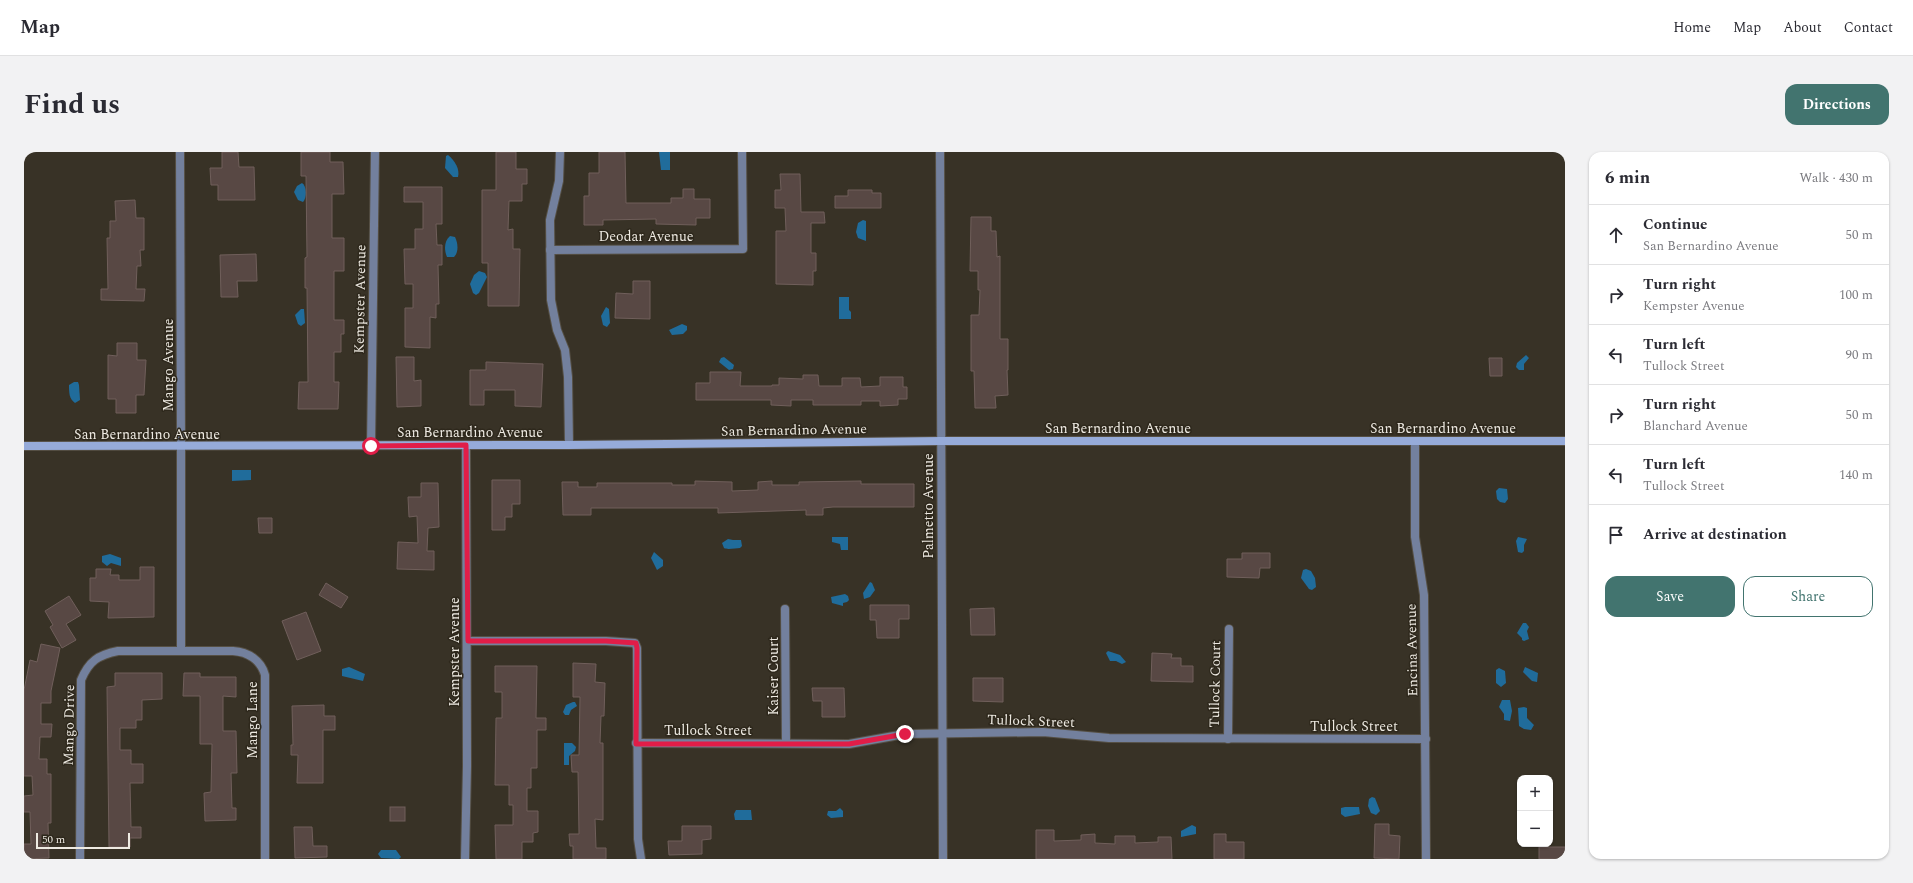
<!DOCTYPE html>
<html lang="en">
<head>
<meta charset="utf-8">
<style>
  body { margin:0; font-family:Spectral,serif; background:#f2f2f3; color:#2b2b33 }
  .controls { position:absolute; right:12px; bottom:12px; display:grid; overflow:hidden; border-radius:8px; box-shadow:0 1px 3px #0004 }
  .controls button { width:36px; height:36px; display:grid; place-items:center; padding:0; border:0; border-bottom:1px solid #e1e1e2; background:#fff; color:#2b2b33; font:20px sans-serif }
  .scale { position:absolute; left:12px; bottom:10px; width:94px; box-sizing:border-box; padding-left:4px; border:2px solid #eeeae2; border-top:0; font-size:11px; line-height:14px; white-space:nowrap; color:#eeeae2; -webkit-text-stroke:3px #2e281c; paint-order:stroke }
  .stop { position:absolute; width:12px; height:12px; margin:-9px; border:3px solid #e11d48; border-radius:50%; background:#fff }
  .stop.end { background:#e11d48; border-color:#fff; box-shadow:0 1px 4px #0008 }
  .list { margin:0; padding:0; list-style:none }
  h2 { display:flex; justify-content:space-between; align-items:center; height:52px; margin:0; padding:0 16px; font-size:17px }
  h2 small { font-size:13px; font-weight:400; color:#7c7c81 }
  .list li { display:grid; grid-template-columns:26px 1fr auto; gap:12px; align-items:center; box-sizing:border-box; height:60px; padding:0 16px; border-top:1px solid #e1e1e2 }
  .list b { display:block; font-size:15px; white-space:nowrap }
  .list p { margin:0; font-size:13px; white-space:nowrap; color:#7c7c81 }
  .list em { font-size:13px; font-style:normal; color:#7c7c81 }
  .actions { display:flex; gap:8px; padding:12px 16px }
  .actions a { flex:1; padding:9px 0; border:1px solid #42746f; border-radius:12px; text-align:center; font-size:14px; color:#42746f }
  .actions .main { background:#42746f; color:#fff }
  .icon { flex:none; width:22px; height:22px; fill:none; stroke:currentColor; stroke-width:2; stroke-linecap:round; stroke-linejoin:round }
  .map { position:relative; flex:none; width:1541px; height:707px; overflow:hidden; border-radius:12px }
  header { display:flex; align-items:center; gap:24px; box-sizing:border-box; height:56px; padding:0 20px; background:#fff; border-bottom:1px solid #e1e1e2 }
  header strong { font-size:19px }
  nav { display:flex; gap:22px; margin-inline-start:auto; font-size:14px }
  .intro { display:flex; align-items:center; justify-content:space-between; box-sizing:border-box; height:96px; padding:0 24px }
  h1 { margin:0; font-size:28px }
  .button { padding:10px 18px; border-radius:12px; background:#42746f; color:#fff; font-size:14px; font-weight:700 }
  main { display:flex; gap:24px; padding:0 24px }
  aside { flex:1; background:#fff; border-radius:12px; box-shadow:0 1px 3px #0004 }
  .map>svg:first-child { display:block }
  .water { fill:#206c9b }
  .building { fill:#584844; stroke:#705f5b }
  .lines { fill:none; stroke-linecap:round; stroke-linejoin:round }
  .minor-casing { stroke:#554f44; stroke-width:10 }
  .tertiary-casing { stroke:#554f44; stroke-width:10 }
  .secondary-casing { stroke:#554f44; stroke-width:10 }
  .minor { stroke:#73809d; stroke-width:8 }
  .tertiary { stroke:#73809d; stroke-width:8 }
  .secondary { stroke:#96abd9; stroke-width:8 }
  .route { stroke:#e11d48; stroke-width:5 }
  .labels { text-anchor:middle; dominant-baseline:central; stroke-width:3; stroke-linejoin:round; paint-order:stroke }
  .street-label { font-size:14px; fill:#eeeae2; stroke:#2e281c }
</style>
</head>
<body>
<header>
<strong>Map</strong>
<nav><a>Home</a><a>Map</a><a>About</a><a>Contact</a></nav>
</header>
<div class="intro"><h1>Find us</h1><a class="button">Directions</a></div>
<main>
<div class="map">
<svg width="1541" height="707" viewBox="0 0 1541 707">
  <rect width="100%" height="100%" fill="#383226"/>
  <g class="water">
    <polygon points="635,0 646,0 646,18 637,18"/>
    <path d="M424 3C431 9 436 17 434 25H429L421 16 422 4Z"/>
    <path d="M278 31C283 34 283 46 279 50L274 48 270 40 273 34Z"/>
    <polygon points="839,68 842,69 842,89 834,86 832,80 834,71"/>
    <path d="M426 84 431 85C434 91 435 100 430 105H423C420 98 420 89 426 84Z"/>
    <polygon points="455,119 461,121 463,125 455,141 452,143 449,141 446,132 450,123"/>
    <polygon points="815,145 825,145 825,158 827,160 827,167 815,167"/>
    <polygon points="582,155 585,157 586,171 583,175 579,173 577,164"/>
    <polygon points="277,157 280,157 281,171 277,174 274,172 271,163"/>
    <polygon points="658,172 663,174 663,178 659,182 648,183 645,178"/>
    <polygon points="1502,203 1505,206 1500,212 1500,218 1495,218 1492,215 1493,211"/>
    <polygon points="700,205 710,213 709,217 705,218 695,210 697,206"/>
    <path d="M50 230H54L55 233 56 248 51 251C45 247 45 240 45 233Z"/>
    <polygon points="208,318 227,318 227,328 208,329"/>
    <polygon points="1475,336 1483,337 1484,347 1481,351 1476,350 1473,347 1472,339"/>
    <polygon points="808,385 824,385 824,398 817,398 816,392 808,390"/>
    <polygon points="1494,385 1503,387 1500,393 1500,399 1498,401 1494,400 1492,389"/>
    <path d="M704 387 709 388H717L718 394 716 396C712 396 703 398 700 396L698 391Z"/>
    <polygon points="630,400 639,408 639,414 633,418 627,406"/>
    <polygon points="86,402 97,406 97,414 87,411 83,414 78,410 78,404"/>
    <polygon points="1282,417 1287,419 1291,426 1292,435 1288,438 1285,437 1277,426 1279,418"/>
    <polygon points="846,430 848,431 851,438 846,445 840,447 839,441"/>
    <polygon points="821,442 824,444 825,448 823,450 819,451 819,454 808,451 807,445"/>
    <polygon points="1499,471 1502,471 1505,475 1503,479 1505,487 1500,489 1498,488 1498,486 1493,481"/>
    <polygon points="1084,499 1096,503 1102,510 1098,512 1092,509 1086,509 1082,501"/>
    <polygon points="325,515 341,522 339,529 318,524 318,517"/>
    <polygon points="1501,515 1514,521 1513,530 1508,529 1499,520"/>
    <polygon points="1475,516 1481,519 1482,531 1477,535 1472,531 1472,518"/>
    <polygon points="1478,548 1486,548 1488,559 1486,569 1480,568 1480,562 1475,555"/>
    <polygon points="549,550 551,550 553,554 547,558 545,563 541,563 539,560 542,553"/>
    <polygon points="1500,555 1503,556 1503,566 1510,573 1507,578 1500,577 1495,574 1494,556"/>
    <polygon points="540,591 548,591 552,595 551,599 545,604 545,613 540,613"/>
    <polygon points="1348,645 1351,646 1356,659 1352,663 1347,661 1344,654 1345,647"/>
    <polygon points="1321,655 1335,655 1336,662 1321,665 1317,662 1317,656"/>
    <polygon points="816,656 819,659 819,665 807,666 803,663 804,659 812,659"/>
    <polygon points="712,658 727,658 728,668 711,668 710,662"/>
    <polygon points="1168,673 1172,675 1172,682 1157,685 1157,679"/>
    <polygon points="357,698 372,698 377,705 375,707 357,706 354,702"/>
  </g>
  <g class="building">
    <polygon points="198,0 214,0 215,15 230,15 231,48 194,48 194,33 187,33 186,16 198,16"/>
    <polygon points="277,0 306,0 306,10 319,10 320,42 308,42 308,86 320,86 320,119 310,119 310,168 320,168 320,182 317,182 317,200 310,200 310,230 315,230 314,257 274,257 275,230 284,230 283,136 281,136 281,106 283,105 282,24 277,24"/>
    <polygon points="472,0 492,0 492,17 503,17 503,32 498,32 498,49 485,49 484,78 489,77 489,97 496,97 495,154 464,154 464,111 458,111 458,38 472,38"/>
    <polygon points="575,0 601,0 602,51 647,51 647,46 659,46 659,37 670,37 670,47 686,47 686,66 672,66 672,73 632,72 632,67 579,68 579,73 560,73 560,44 565,44 565,21 575,21"/>
    <polygon points="756,22 776,22 777,60 800,60 801,71 787,71 787,101 792,101 792,119 789,119 789,133 752,132 752,79 762,79 761,56 751,56 751,38 757,38"/>
    <polygon points="380,35 418,35 418,72 412,72 413,93 418,93 418,113 414,113 415,152 412,152 412,166 406,165 406,196 381,195 381,156 389,156 389,132 381,132 380,97 391,97 391,77 399,77 399,50 380,50"/>
    <polygon points="824,38 848,38 848,41 857,41 857,56 811,56 811,44 824,44"/>
    <polygon points="111,48 112,66 120,66 120,98 116,98 117,114 113,114 112,137 121,137 120,149 77,148 77,137 84,137 83,86 86,86 86,69 92,69 91,49"/>
    <polygon points="947,65 967,65 967,79 972,79 973,105 976,104 976,187 984,187 984,218 983,218 984,243 971,244 972,256 951,256 950,219 947,219 947,163 955,163 956,138 954,138 954,119 946,119"/>
    <polygon points="232,102 233,129 213,129 214,145 197,145 196,103"/>
    <polygon points="609,129 626,129 626,167 591,166 592,141 609,142"/>
    <polygon points="93,191 113,191 113,208 122,208 120,243 112,243 112,261 92,261 92,247 84,247 84,203 93,204"/>
    <polygon points="372,205 390,205 390,229 397,228 397,254 373,255"/>
    <polygon points="1465,206 1478,206 1478,224 1466,224"/>
    <polygon points="462,210 519,212 517,255 491,254 491,238 460,238 460,253 446,253 446,218 462,218"/>
    <polygon points="686,220 717,220 716,234 748,234 748,233 755,233 755,226 779,227 779,223 794,223 795,234 818,234 818,226 836,226 837,235 856,234 856,225 879,225 879,235 883,235 883,247 874,247 874,253 856,254 856,249 837,249 837,253 789,253 789,248 767,248 767,254 747,253 747,248 672,248 672,231 686,231"/>
    <polygon points="468,328 496,328 496,352 488,352 488,365 481,365 481,378 468,378"/>
    <polygon points="671,329 708,330 708,339 734,338 734,330 748,329 748,333 775,333 775,330 837,329 837,332 890,332 890,355 809,355 799,356 799,363 782,363 782,358 694,361 694,356 567,356 567,363 539,363 538,330 554,330 554,335 573,335 573,331 648,331 648,333 671,333"/>
    <polygon points="397,331 414,331 415,375 404,376 403,399 410,399 410,418 373,417 374,390 394,391 393,364 385,365 384,345 397,345"/>
    <polygon points="234,366 248,366 248,381 235,381"/>
    <polygon points="1218,401 1246,401 1246,416 1236,416 1235,426 1203,425 1203,407 1218,407"/>
    <polygon points="116,415 130,415 130,465 84,466 85,450 66,449 66,426 72,426 72,417 87,417 86,423 95,423 95,428 116,428"/>
    <polygon points="302,431 324,445 317,456 295,443"/>
    <polygon points="45,444 57,463 42,472 52,488 38,496 26,475 29,473 21,459"/>
    <polygon points="846,453 885,453 885,467 875,467 875,486 853,486 852,468 846,468"/>
    <polygon points="970,456 971,483 947,483 946,457"/>
    <polygon points="282,460 297,499 273,508 258,469"/>
    <polygon points="17,492 36,496 27,539 27,551 17,551 17,572 28,572 27,585 16,585 15,607 23,607 23,622 27,622 27,671 24,671 25,706 0,707 0,692 7,692 6,660 0,660 0,644 9,643 8,624 0,624 0,538 6,508 13,510"/>
    <polygon points="1128,501 1148,502 1147,506 1157,506 1157,514 1169,514 1169,530 1127,529"/>
    <polygon points="549,511 572,512 571,530 581,531 580,564 577,564 576,591 579,591 579,668 571,667 572,696 582,696 582,707 549,707 549,694 546,694 545,682 555,682 554,620 548,620 547,603 555,603 556,545 549,545"/>
    <polygon points="471,514 513,514 512,566 522,566 522,578 513,578 513,616 507,616 507,636 503,636 503,659 514,659 514,680 509,681 509,690 498,690 498,707 472,707 471,673 489,673 489,653 485,653 485,633 471,633 472,566 478,566 478,540 471,540"/>
    <polygon points="91,521 138,521 138,547 118,548 118,568 112,568 112,576 96,576 96,598 107,598 107,612 119,612 119,631 106,631 107,675 117,675 117,686 106,686 106,695 85,695 83,535 91,534"/>
    <polygon points="160,521 176,521 176,525 212,525 212,545 199,544 199,579 212,579 213,621 207,621 208,656 212,656 212,668 181,669 180,641 187,640 188,592 176,592 176,544 159,544"/>
    <polygon points="949,526 979,526 979,550 949,549"/>
    <polygon points="788,536 820,536 821,565 798,565 798,549 789,549"/>
    <polygon points="300,553 300,564 311,564 311,578 299,578 299,631 273,631 274,603 267,603 267,593 269,593 268,554"/>
    <rect x="366" y="655" width="15" height="14"/>
    <polygon points="1351,672 1365,672 1365,683 1376,684 1375,707 1350,706"/>
    <polygon points="658,674 687,674 687,687 678,688 678,702 645,703 644,689 658,689"/>
    <polygon points="270,675 288,675 289,694 303,694 303,705 271,706"/>
    <polygon points="1012,678 1030,678 1030,689 1057,688 1057,683 1071,682 1071,691 1091,692 1091,684 1111,684 1111,691 1134,690 1134,685 1147,685 1148,707 1012,707"/>
    <polygon points="1190,682 1202,682 1202,690 1220,690 1220,707 1190,707"/>
    <rect x="1515" y="695" width="26" height="12"/>
  </g>
  <g class="lines">
    <defs>
      <g id="minor">
        <polyline points="536,0 535,29 526,68 527,148 533,178 541,198 544,225 545,293"/>
        <polyline points="526,98 719,97 718,0"/>
        <polyline points="1391,289 1391,385 1400,443 1402,707"/>
        <polyline points="347,294 351,0"/>
        <polyline points="157,295 157,499"/>
        <polyline points="761,457 762,591"/>
        <polyline points="444,489 582,489 611,491 613,496 614,687 617,707"/>
        <polyline points="1204,587 1205,477"/>
        <polyline points="612,591 825,592 881,582 1019,580 1085,586 1402,587"/>
        <path d="M56 707 57 528C65 509 74 503 94 499H209C224 500 237 508 241 523V707"/>
        <polyline points="441,707 443,614 442,293"/>
      </g>
      <g id="tertiary">
        <polyline points="156,0 157,295"/>
        <polyline points="916,0 919,707"/>
      </g>
      <polyline id="secondary" points="0,294 545,293 917,289 1541,289"/>
    </defs>
    <use href="#minor" class="minor-casing"/>
    <use href="#tertiary" class="tertiary-casing"/>
    <use href="#secondary" class="secondary-casing"/>
    <use href="#minor" class="minor"/>
    <use href="#tertiary" class="tertiary"/>
    <use href="#secondary" class="secondary"/>
  </g>
  <g class="lines">
    <polyline class="route" points="347,294 442,293 444,489 582,489 612,491 613,496 612,592 825,592 881,582"/>
  </g>
  <g class="labels">
    <g class="street-label">
      <text x="622" y="84">Deodar Avenue</text>
      <text transform="translate(336 147) rotate(-89)">Kempster Avenue</text>
      <text transform="translate(144 213) rotate(-90)">Mango Avenue</text>
      <text x="1094" y="276">San Bernardino Avenue</text>
      <text x="1419" y="276">San Bernardino Avenue</text>
      <text transform="translate(770 278) rotate(-1)">San Bernardino Avenue</text>
      <text x="446" y="280">San Bernardino Avenue</text>
      <text x="123" y="282">San Bernardino Avenue</text>
      <text transform="translate(904 354) rotate(-90)">Palmetto Avenue</text>
      <text transform="translate(1388 498) rotate(-91)">Encina Avenue</text>
      <text transform="translate(430 500) rotate(-90)">Kempster Avenue</text>
      <text transform="translate(749 524) rotate(-90)">Kaiser Court</text>
      <text transform="translate(1191 532) rotate(-89)">Tullock Court</text>
      <text transform="translate(228 568) rotate(-90)">Mango Lane</text>
      <text transform="translate(1007 569) rotate(2)">Tullock Street</text>
      <text transform="translate(45 573) rotate(-89)">Mango Drive</text>
      <text x="1330" y="574">Tullock Street</text>
      <text x="684" y="578">Tullock Street</text>
    </g>
  </g>
</svg>
<div class="controls">
<button>+</button>
<button>−</button>
</div>
<div class="scale">50 m</div>
<div class="stop" style="left:347px;top:294px"></div>
<div class="stop end" style="left:881px;top:582px"></div>
</div>
<aside>
<h2>6 min<small>Walk · 430 m</small></h2>
<ul class="list">
<li><svg class="icon" aria-label="ahead" viewBox="0 0 24 24"><path d="M12 20V5M6 11l6-6 6 6"/></svg><div><b>Continue</b><p>San Bernardino Avenue</p></div><em>50 m</em></li>
<li><svg class="icon" aria-label="right" viewBox="0 0 24 24"><path d="M7 20v-9h11M14 6l5 5-5 5"/></svg><div><b>Turn right</b><p>Kempster Avenue</p></div><em>100 m</em></li>
<li><svg class="icon" aria-label="left" viewBox="0 0 24 24"><path d="M17 20v-9H6M10 6l-5 5 5 5"/></svg><div><b>Turn left</b><p>Tullock Street</p></div><em>90 m</em></li>
<li><svg class="icon" aria-label="right" viewBox="0 0 24 24"><path d="M7 20v-9h11M14 6l5 5-5 5"/></svg><div><b>Turn right</b><p>Blanchard Avenue</p></div><em>50 m</em></li>
<li><svg class="icon" aria-label="left" viewBox="0 0 24 24"><path d="M17 20v-9H6M10 6l-5 5 5 5"/></svg><div><b>Turn left</b><p>Tullock Street</p></div><em>140 m</em></li>
<li><svg class="icon" aria-label="arrive" viewBox="0 0 24 24"><path d="M6 21V4h12l-3 4 3 4H6"/></svg><div><b>Arrive at destination</b></div></li>
</ul>
<div class="actions"><a class="main">Save</a><a>Share</a></div>
</aside>
</main>
</body>
</html>
